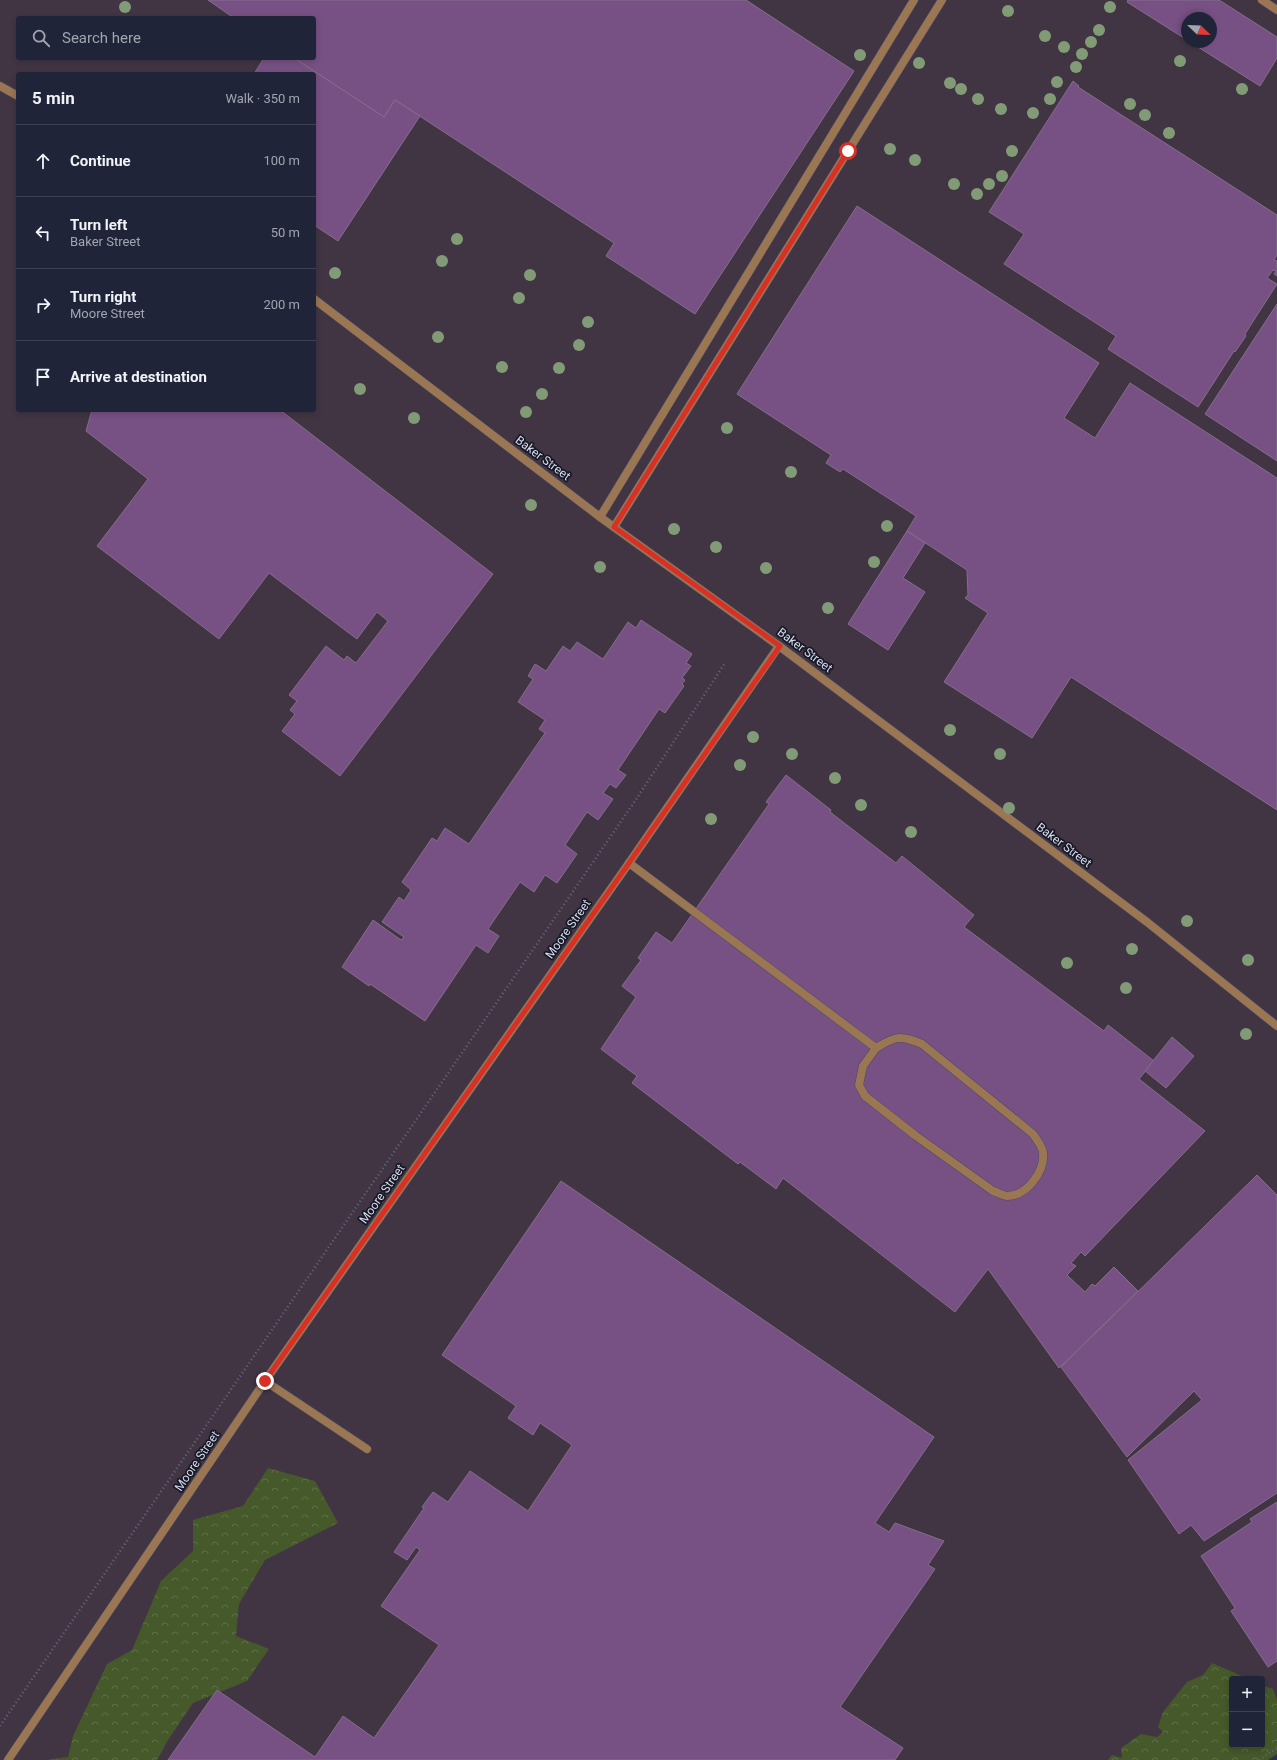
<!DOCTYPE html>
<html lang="en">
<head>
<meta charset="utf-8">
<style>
  body { margin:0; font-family:Roboto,sans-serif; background:#282c41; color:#f1f3f6 }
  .controls { position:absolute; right:12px; bottom:12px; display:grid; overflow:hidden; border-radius:4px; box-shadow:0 2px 6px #0003 }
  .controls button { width:36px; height:36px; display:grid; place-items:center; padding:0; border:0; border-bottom:1px solid #3d4153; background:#202439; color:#f1f3f6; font:20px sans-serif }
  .compass { position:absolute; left:1181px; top:12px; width:36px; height:36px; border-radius:50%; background:#202439; box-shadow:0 2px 6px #0003; rotate:113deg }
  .stop { position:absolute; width:12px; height:12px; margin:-9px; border:3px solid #d93025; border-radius:50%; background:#fff }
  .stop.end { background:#d93025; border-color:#fff; box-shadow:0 1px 4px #0008 }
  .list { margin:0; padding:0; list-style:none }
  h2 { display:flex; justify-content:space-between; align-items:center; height:52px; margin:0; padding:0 16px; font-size:17px }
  h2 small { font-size:13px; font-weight:400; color:#a2a4ae }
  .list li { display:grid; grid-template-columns:26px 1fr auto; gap:12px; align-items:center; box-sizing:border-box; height:72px; padding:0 16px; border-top:1px solid #3d4153 }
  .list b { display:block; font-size:15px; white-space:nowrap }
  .list p { margin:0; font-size:13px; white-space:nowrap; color:#a2a4ae }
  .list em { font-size:13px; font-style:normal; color:#a2a4ae }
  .icon { flex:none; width:22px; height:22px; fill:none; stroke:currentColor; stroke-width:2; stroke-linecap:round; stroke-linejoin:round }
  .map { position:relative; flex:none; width:1277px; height:1760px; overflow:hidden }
  .search { position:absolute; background:#202439; box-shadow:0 2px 6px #0003; left:16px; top:16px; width:300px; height:44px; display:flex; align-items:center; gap:10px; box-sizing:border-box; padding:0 14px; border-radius:4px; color:#a2a4ae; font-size:15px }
  .panel { position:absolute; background:#202439; box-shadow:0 2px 6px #0003; left:16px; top:72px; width:300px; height:340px; border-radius:4px }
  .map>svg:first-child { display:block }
  .industrial { fill:#413544; fill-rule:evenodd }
  .forest { fill:url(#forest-crowns) }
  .building { fill:#785184; stroke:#846e8a }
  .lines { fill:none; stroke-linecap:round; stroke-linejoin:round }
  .lane-casing { stroke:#474c66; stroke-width:9 }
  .street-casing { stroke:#474c66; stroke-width:9 }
  .path { stroke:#636881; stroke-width:2.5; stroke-dasharray:1 3; stroke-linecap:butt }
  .lane { stroke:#9b7653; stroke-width:8 }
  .street { stroke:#9b7653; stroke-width:8 }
  .tree { fill:#829b77 }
  .route { stroke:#d93025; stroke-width:5 }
  .labels { text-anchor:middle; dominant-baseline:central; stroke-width:3.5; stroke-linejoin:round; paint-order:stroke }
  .street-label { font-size:12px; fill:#d8ddef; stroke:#171926 }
</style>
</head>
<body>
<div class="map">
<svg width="1277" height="1760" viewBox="0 0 1277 1760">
  <defs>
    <pattern id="forest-crowns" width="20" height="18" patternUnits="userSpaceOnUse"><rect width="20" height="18" fill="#45592a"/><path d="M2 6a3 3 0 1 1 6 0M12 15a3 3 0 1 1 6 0" fill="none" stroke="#5f7049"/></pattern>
  </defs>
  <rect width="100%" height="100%" fill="#2b304c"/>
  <path class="industrial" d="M0 0H1277V1748L1259 1760H0ZM18 18H314V58H18ZM1187 18H1211V42H1187ZM18 74H314V410H18ZM1232 1679H1262V1745H1232Z"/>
  <g class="forest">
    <polygon points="268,1468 315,1481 338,1523 265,1560 239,1604 236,1636 269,1649 247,1681 193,1703 168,1740 157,1760 47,1760 68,1757 73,1736 107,1664 132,1650 161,1581 193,1551 193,1520 243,1506"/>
    <polygon points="1212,1663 1249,1679 1232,1679 1232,1745 1262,1745 1262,1685 1273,1689 1277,1700 1277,1754 1268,1760 1108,1760 1112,1755 1122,1758 1121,1748 1141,1734 1157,1737 1163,1732 1158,1727 1163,1712 1187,1682 1203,1675"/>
  </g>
  <g class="building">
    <polygon points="208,0 746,0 854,71 695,314 606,256 614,243 395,100 384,117 294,58 314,58 314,18 234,18"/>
    <polygon points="1128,0 1219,0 1277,37 1277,58 1260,86 1190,42 1211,42 1211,18 1187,18 1187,40 1127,2"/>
    <polygon points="264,58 294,58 384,117 395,100 420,116 338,241 314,225 314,74 254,74"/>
    <polygon points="1073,81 1079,86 1078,87 1277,215 1277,255 1274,260 1277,261 1277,276 1274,274 1276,271 1273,270 1267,278 1277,284 1245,334 1246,336 1235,352 1234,351 1198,407 1108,349 1116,336 1004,264 1024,234 989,212"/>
    <polygon points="857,206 1099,363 1064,418 1095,438 1130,383 1277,478 1277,810 1071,677 1032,738 944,682 988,613 965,598 968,595 967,570 907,531 916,516 843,469 840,472 826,463 831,455 737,394"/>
    <polygon points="1277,304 1277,461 1205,414"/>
    <polygon points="92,410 280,410 493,574 340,776 282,731 295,714 290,710 297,701 289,695 326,646 344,660 347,656 356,663 388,621 377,612 357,639 269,573 219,639 97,546 148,479 86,431"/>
    <polygon points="907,531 925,543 903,578 925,592 888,650 848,624"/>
    <polygon points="641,620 692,654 686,663 691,666 682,678 685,680 682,684 684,686 665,713 659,709 618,770 626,775 616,788 610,784 603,793 613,799 598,820 587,812 565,845 577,854 557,883 545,875 534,892 520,882 488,929 499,936 488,953 476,945 425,1021 370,984 369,986 342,967 373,920 401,940 404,937 382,922 399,897 404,901 411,890 402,882 432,838 437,841 445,828 469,844 545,733 539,729 545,720 518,702 533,679 528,676 535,664 546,671 563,646 570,651 577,642 603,659 628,622 636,628"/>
    <polygon points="786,775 831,810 830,812 896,863 902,856 974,915 964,927 1104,1031 1108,1025 1154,1061 1139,1079 1205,1131 1085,1256 1081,1252 1071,1263 1076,1266 1067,1275 1085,1292 1092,1284 1095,1286 1114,1267 1138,1291 1059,1368 988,1269 955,1312 783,1178 776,1189 740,1162 738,1164 632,1083 637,1076 601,1049 636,997 622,986 641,960 638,958 656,932 672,943 769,804 766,802"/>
    <polygon points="1172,1037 1194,1056 1166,1088 1145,1071"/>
    <polygon points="1257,1175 1277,1195 1277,1493 1204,1541 1191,1525 1179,1534 1128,1460 1202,1400 1194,1391 1127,1457 1061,1367"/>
    <polygon points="561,1181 934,1437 875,1523 889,1532 895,1523 944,1541 928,1565 935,1569 840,1707 903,1748 895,1760 168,1760 217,1690 315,1757 343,1716 374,1738 439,1645 381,1606 420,1550 416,1547 407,1560 394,1552 424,1508 422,1507 433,1492 448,1502 470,1471 528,1511 572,1445 540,1423 533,1435 508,1418 516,1406 442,1355"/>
    <polygon points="1277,1502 1277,1661 1268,1667 1231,1611 1235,1608 1201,1556 1252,1522 1250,1519"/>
  </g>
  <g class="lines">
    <defs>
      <g id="lane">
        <polyline points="1262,0 1277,10"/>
        <polyline points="600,517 914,0"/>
        <polyline points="614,527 942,0"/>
        <path d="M629 863 876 1048C895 1036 901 1035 922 1044L1033 1134C1036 1139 1043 1147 1043 1153 1045 1171 1027 1196 1007 1196 1003 1196 997 1192 993 1191L916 1136 865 1096 859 1085 863 1066 876 1048"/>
        <polyline points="265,1381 367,1449"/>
      </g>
      <g id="street">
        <polyline points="0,86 18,96"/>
        <polyline points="314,299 600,517 779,646 1147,922 1277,1026"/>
        <polyline points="8,1760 265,1381 629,863 779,646"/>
      </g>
    </defs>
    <use href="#lane" class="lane-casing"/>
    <use href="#street" class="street-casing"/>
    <g class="path">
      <polyline points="0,1726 635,801 725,663"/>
      <polyline points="1259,1760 1277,1748"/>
    </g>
    <use href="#lane" class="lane"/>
    <use href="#street" class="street"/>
  </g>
  <g class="tree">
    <circle cx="125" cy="7" r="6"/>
    <circle cx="1110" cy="7" r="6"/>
    <circle cx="1008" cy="11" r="6"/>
    <circle cx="1099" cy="30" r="6"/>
    <circle cx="1045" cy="36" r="6"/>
    <circle cx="1091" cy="42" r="6"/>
    <circle cx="1064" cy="47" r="6"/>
    <circle cx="1082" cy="54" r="6"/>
    <circle cx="860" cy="55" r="6"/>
    <circle cx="1180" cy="61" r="6"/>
    <circle cx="919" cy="63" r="6"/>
    <circle cx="1076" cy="67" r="6"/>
    <circle cx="1057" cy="82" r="6"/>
    <circle cx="950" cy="83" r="6"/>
    <circle cx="961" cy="89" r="6"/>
    <circle cx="1242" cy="89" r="6"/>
    <circle cx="978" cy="99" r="6"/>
    <circle cx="1050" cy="99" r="6"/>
    <circle cx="1130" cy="104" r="6"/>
    <circle cx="1001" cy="109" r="6"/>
    <circle cx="1033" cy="113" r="6"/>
    <circle cx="1145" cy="115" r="6"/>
    <circle cx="1169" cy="133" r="6"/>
    <circle cx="890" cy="149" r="6"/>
    <circle cx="1012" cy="151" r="6"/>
    <circle cx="915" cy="160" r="6"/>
    <circle cx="1002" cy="176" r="6"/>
    <circle cx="954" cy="184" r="6"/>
    <circle cx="989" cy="184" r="6"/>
    <circle cx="977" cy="194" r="6"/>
    <circle cx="457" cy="239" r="6"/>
    <circle cx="442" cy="261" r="6"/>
    <circle cx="335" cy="273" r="6"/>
    <circle cx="530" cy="275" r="6"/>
    <circle cx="519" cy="298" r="6"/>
    <circle cx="588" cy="322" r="6"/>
    <circle cx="438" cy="337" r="6"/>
    <circle cx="579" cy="345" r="6"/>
    <circle cx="502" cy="367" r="6"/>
    <circle cx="559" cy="368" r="6"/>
    <circle cx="360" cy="389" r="6"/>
    <circle cx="542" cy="394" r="6"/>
    <circle cx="526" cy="412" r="6"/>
    <circle cx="414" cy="418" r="6"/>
    <circle cx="727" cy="428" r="6"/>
    <circle cx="791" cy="472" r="6"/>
    <circle cx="531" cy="505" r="6"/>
    <circle cx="887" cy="526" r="6"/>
    <circle cx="674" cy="529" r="6"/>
    <circle cx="716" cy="547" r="6"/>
    <circle cx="874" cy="562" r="6"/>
    <circle cx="600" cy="567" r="6"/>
    <circle cx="766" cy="568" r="6"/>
    <circle cx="828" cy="608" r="6"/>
    <circle cx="950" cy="730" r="6"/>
    <circle cx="753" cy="737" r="6"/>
    <circle cx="792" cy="754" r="6"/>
    <circle cx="1000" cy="754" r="6"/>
    <circle cx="740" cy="765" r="6"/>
    <circle cx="835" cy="778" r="6"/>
    <circle cx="861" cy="805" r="6"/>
    <circle cx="1009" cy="808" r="6"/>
    <circle cx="711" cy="819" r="6"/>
    <circle cx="911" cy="832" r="6"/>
    <circle cx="1187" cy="921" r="6"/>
    <circle cx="1132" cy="949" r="6"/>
    <circle cx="1248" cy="960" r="6"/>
    <circle cx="1067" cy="963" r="6"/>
    <circle cx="1126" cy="988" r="6"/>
    <circle cx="1246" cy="1034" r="6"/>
  </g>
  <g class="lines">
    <polyline class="route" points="265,1381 629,863 780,646 614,527 848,151"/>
  </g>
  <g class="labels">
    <g class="street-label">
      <text transform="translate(543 458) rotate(37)">Baker Street</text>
      <text transform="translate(805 650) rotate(37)">Baker Street</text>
      <text transform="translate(1064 845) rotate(37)">Baker Street</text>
      <text transform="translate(568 929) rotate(-55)">Moore Street</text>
      <text transform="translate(382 1194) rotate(-55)">Moore Street</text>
      <text transform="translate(197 1461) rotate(-56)">Moore Street</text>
    </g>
  </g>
</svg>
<div class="controls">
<button>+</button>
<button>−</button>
</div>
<svg class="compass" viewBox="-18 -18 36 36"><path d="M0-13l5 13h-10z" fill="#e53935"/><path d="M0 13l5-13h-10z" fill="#a2a4ae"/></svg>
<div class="stop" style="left:848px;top:151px"></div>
<div class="stop end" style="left:265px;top:1381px"></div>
<div class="search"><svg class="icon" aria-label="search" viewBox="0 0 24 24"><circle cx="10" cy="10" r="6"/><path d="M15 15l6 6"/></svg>Search here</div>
<section class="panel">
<h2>5 min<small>Walk · 350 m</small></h2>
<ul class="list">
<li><svg class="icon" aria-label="ahead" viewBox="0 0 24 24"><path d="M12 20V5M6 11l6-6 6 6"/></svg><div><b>Continue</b></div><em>100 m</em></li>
<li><svg class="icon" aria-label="left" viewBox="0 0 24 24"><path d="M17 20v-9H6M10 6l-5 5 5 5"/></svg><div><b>Turn left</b><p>Baker Street</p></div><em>50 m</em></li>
<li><svg class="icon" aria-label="right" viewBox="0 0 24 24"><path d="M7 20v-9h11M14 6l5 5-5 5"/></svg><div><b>Turn right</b><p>Moore Street</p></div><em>200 m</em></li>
<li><svg class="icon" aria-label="arrive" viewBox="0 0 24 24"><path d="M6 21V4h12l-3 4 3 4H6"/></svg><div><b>Arrive at destination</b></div></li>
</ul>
</section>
</div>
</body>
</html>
